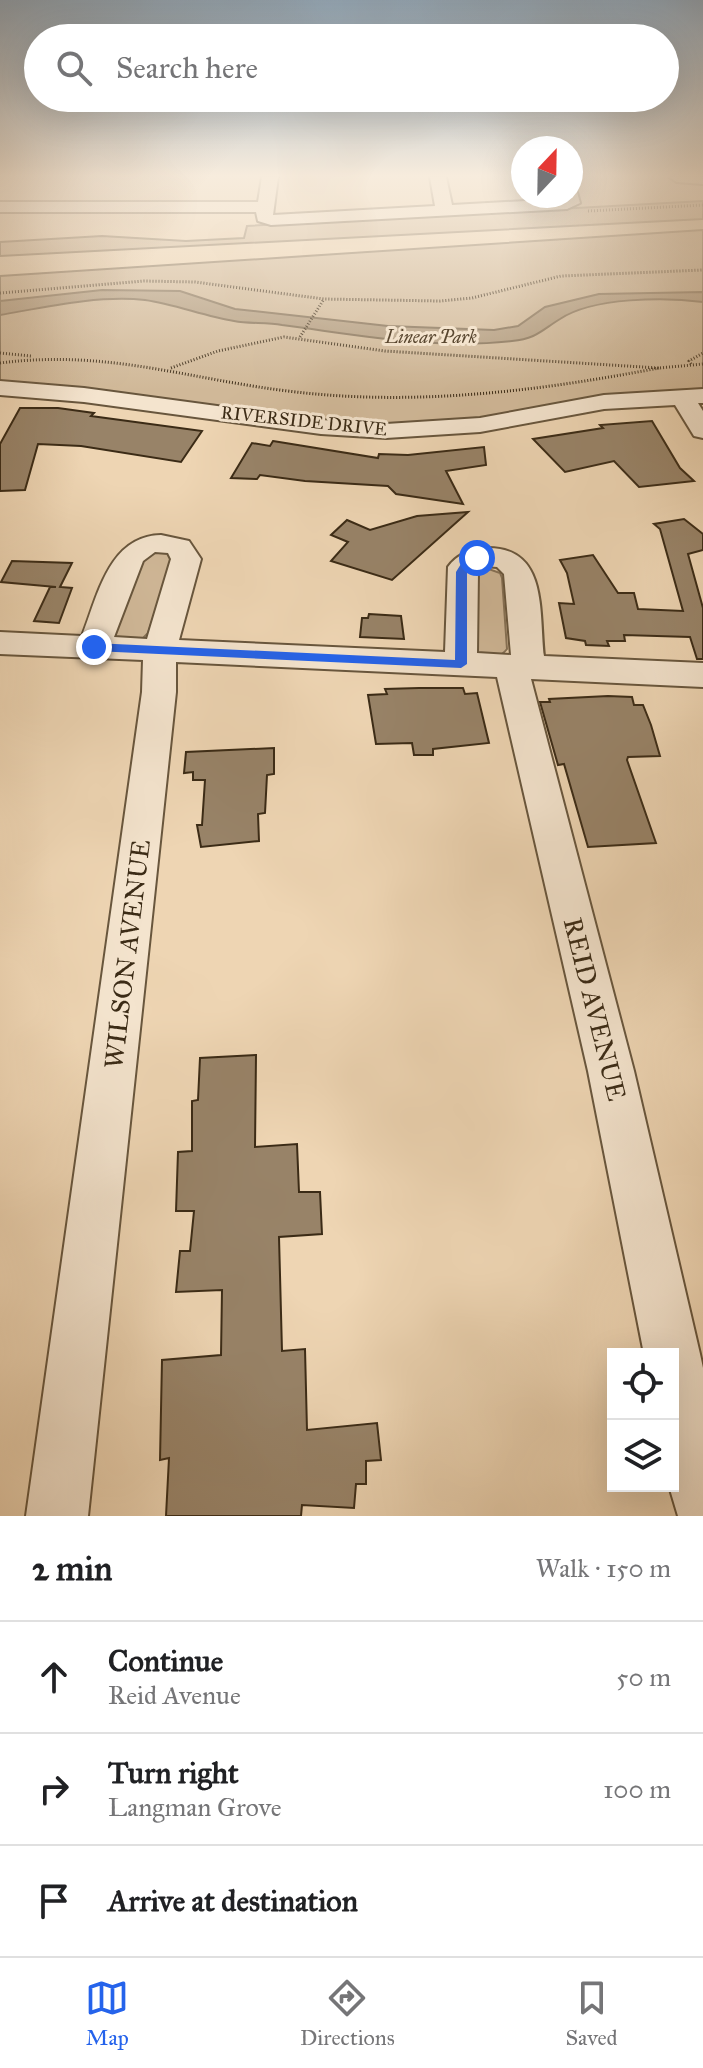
<!DOCTYPE html>
<html lang="en">
<head>
<meta charset="utf-8">
<style>
  body { margin:0; font-family:"IM FELL Great Primer",serif; background:#f6f6f6; color:#202124 }
  .controls { position:absolute; right:24px; bottom:24px; display:grid; overflow:hidden; border-radius:0px; box-shadow:0 8px 32px #0002 }
  .controls button { width:72px; height:72px; display:grid; place-items:center; padding:0; border:0; border-bottom:2px solid #e0e0e0; background:#fff; color:#202124; font:40px sans-serif }
  .compass { position:absolute; left:511px; top:136px; width:72px; height:72px; border-radius:50%; background:#fff; box-shadow:0 8px 32px #0002; rotate:22deg }
  .stop { position:absolute; width:24px; height:24px; margin:-18px; border:6px solid #2563eb; border-radius:50%; background:#fff }
  .stop.end { background:#2563eb; border-color:#fff; box-shadow:0 2px 8px #0008 }
  .list { margin:0; padding:0; list-style:none }
  h2 { display:flex; justify-content:space-between; align-items:center; height:104px; margin:0; padding:0 32px; font-size:34px }
  h2 small { font-size:26px; font-weight:400; color:#757577 }
  .list li { display:grid; grid-template-columns:52px 1fr auto; gap:24px; align-items:center; box-sizing:border-box; height:112px; padding:0 32px; border-top:2px solid #e0e0e0 }
  .list b { display:block; font-size:30px; white-space:nowrap }
  .list p { margin:0; font-size:26px; white-space:nowrap; color:#757577 }
  .list em { font-size:26px; font-style:normal; color:#757577 }
  .icon { flex:none; width:44px; height:44px; fill:none; stroke:currentColor; stroke-width:2; stroke-linecap:round; stroke-linejoin:round }
  .map { position:relative; flex:none; width:703px; height:1516px; overflow:hidden }
  .search { position:absolute; background:#fff; box-shadow:0 8px 32px #0002; left:24px; right:24px; top:24px; height:88px; display:flex; align-items:center; gap:20px; box-sizing:border-box; padding:0 28px; border-radius:44px; color:#757577; font-size:30px }
  .sheet { height:440px; background:#fff }
  nav { display:flex; justify-content:space-around; align-items:center; box-sizing:border-box; height:112px; border-top:2px solid #e0e0e0; background:#fff; font-size:22px; color:#757577 }
  nav a { display:grid; justify-items:center; gap:4px }
  nav .on { color:#2563eb }
  .map>svg:first-child { display:block }
  .green { fill:#d0b898; stroke:#867257; stroke-width:2 }
  .water { fill:#b19b7e; stroke:#826e54; stroke-width:2 }
  .building { fill:#988368; stroke:#3b2b16; stroke-width:2 }
  .lines { fill:none; stroke-linecap:round; stroke-linejoin:round }
  .minor-casing { stroke:#68563d; stroke-width:4 }
  .path { stroke:#3b2b16; stroke-width:3; stroke-dasharray:1 2; stroke-linecap:butt }
  .minor { fill:#f4e4ce; fill-rule:evenodd }
  .route { fill:#2563eb }
  .labels { text-anchor:middle; dominant-baseline:central; stroke-width:6; stroke-linejoin:round; paint-order:stroke }
  .far-park-label { font-size:18px; font-style:italic; fill:#594730; stroke:#f4e4ce }
  .far-street-label { font-size:18px; fill:#3b2b16; stroke:#f4e4ce }
  .near-street-label { font-size:26px; fill:#3b2b16; stroke:#f4e4ce }
</style>
</head>
<body>
<div class="map">
<svg width="703" height="1516" viewBox="0 0 703 1516">
  <rect width="100%" height="100%" fill="#eed5b3"/>
  <filter id="stains"><feTurbulence type="fractalNoise" baseFrequency=".0025" numOctaves="4"/><feColorMatrix values="0 0 0 0 .2 0 0 0 0 .09 0 0 0 0 .02 0 0 0 .5 -.17"/></filter>
  <radialGradient id="worn" r=".72"><stop offset=".6" stop-color="#630" stop-opacity="0"/><stop offset="1" stop-color="#630" stop-opacity=".3"/></radialGradient>
  <g class="green">
    <polygon points="703,201 703,219 0,256 0,242 102,236 186,241 244,238 247,226"/>
    <polygon points="703,230 703,393 458,425 378,428 0,387 0,276"/>
    <polygon points="166,550 172,559 148,633 142,639 114,637 139,555"/>
    <path d="M483 567 500 573 502 578 507 649C498 661 487 656 474 653L473 569Z"/>
  </g>
  <path class="water" d="M102 290 180 291 235 309 388 326 494 330 518 326 545 307 599 294 703 292V302C666 297 593 297 560 319 542 330 536 339 512 341 434 350 359 335 282 325 266 322 250 324 234 321 204 316 174 304 145 300 98 295 46 307 0 315V301Z"/>
  <g class="building">
    <polygon points="20,408 58,408 94,413 91,416 202,431 181,462 81,446 38,444 25,490 0,491 0,444"/>
    <polygon points="652,421 680,468 694,481 639,487 614,461 565,472 533,439 603,428 600,425"/>
    <polygon points="273,441 378,458 379,454 408,455 484,447 486,465 446,471 463,504 396,494 388,486 305,481 260,475 257,479 231,478 252,443 270,446"/>
    <polygon points="468,512 392,580 331,561 348,542 331,535 347,520 370,530 417,516"/>
    <polygon points="684,519 703,534 703,550 688,554 703,608 703,659 697,659 690,637 624,635 625,641 607,641 609,646 586,645 585,641 566,638 559,603 574,604 567,573 560,560 593,555 618,593 634,593 638,609 683,611 660,529 654,524"/>
    <polygon points="12,561 72,563 60,587 72,588 59,623 34,621 50,587 56,587 1,582"/>
    <polygon points="369,614 401,616 404,639 360,637 362,618 368,618"/>
    <polygon points="419,688 463,688 465,694 477,693 489,743 433,749 433,755 414,755 412,743 376,744 368,695 387,694 385,689"/>
    <polygon points="608,696 632,697 634,705 643,705 651,725 660,756 628,757 627,760 656,843 588,847 564,764 558,765 540,702 550,702 549,699"/>
    <polygon points="274,748 274,774 267,775 265,813 258,814 259,841 201,847 197,825 202,825 205,780 193,780 193,772 184,773 186,752"/>
    <polygon points="256,1055 255,1147 297,1144 299,1192 320,1192 322,1234 279,1237 282,1351 305,1349 307,1430 377,1423 381,1460 366,1461 366,1484 356,1484 354,1508 302,1505 301,1516 166,1516 169,1458 160,1460 162,1360 221,1355 222,1290 176,1292 180,1251 190,1251 194,1211 176,1211 178,1152 192,1151 192,1101 198,1100 200,1058"/>
  </g>
  <g class="lines">
    <defs>
      <g id="minor">
        <polygon points="262,177 278,177 273,215 435,206 430,177 446,177 452,205 563,199 563,196 571,196 571,191 577,192 580,203 567,209 271,225 258,221 256,212 0,212 0,202 258,202"/>
        <polygon points="669,177 703,177 703,184 677,182"/>
        <polygon points="0,381 84,388 321,420 386,424 480,418 604,395 703,389 703,403 698,403 703,411 703,438 694,436 675,405 604,409 480,432 386,438 321,434 84,402 0,395"/>
        <path d="M161 535 189 541 201 559 179 640 445 652 448 567C457 554 472 549 487 548 548 547 539 612 544 656L703 663V687L531 679 634 1071 700 1354 703 1368V1516H678L669 1486H673V1354H644L588 1071 497 677 176 662V692L88 1516H26L142 692 143 660 0 654V632L82 636C98 595 109 536 161 535ZM155 552 168 553 171 559 147 639 114 637 143 561ZM484 566 497 567 504 574 511 655 477 653 478 571Z"/>
      </g>
    </defs>
    <use href="#minor" class="minor-casing"/>
    <g class="path">
      <polyline points="588,211 703,205"/>
      <polyline points="0,293 144,281 195,282 324,299 440,301 472,298 561,276 703,270"/>
      <polyline points="300,337 324,299"/>
      <polyline points="0,353 31,356"/>
      <path d="M0 363C110 349 189 380 296 392 417 406 539 391 659 368"/>
      <polyline points="691,364 689,361 703,353"/>
      <polyline points="171,368 218,351 284,337 385,351 659,368 703,364"/>
    </g>
    <use href="#minor" class="minor"/>
  </g>
  <linearGradient id="sky" x2="0" y2="1"><stop stop-color="#92aabe"/><stop offset="0.45" stop-color="#f7ecdd"/><stop offset="1" stop-color="#f7ecdd" stop-opacity="0"/></linearGradient>
  <rect width="703" height="390" fill="url(#sky)"/>
  <polygon class="route" points="477,555 482,558 472,564 467,572 467,664 461,668 94,651 89,647 94,643 455,660 456,572 464,559"/>
  <g class="labels">
    <g class="far-park-label">
      <text x="431" y="337">Linear Park</text>
    </g>
    <g class="far-street-label">
      <text transform="translate(304 421) rotate(6)">RIVERSIDE DRIVE</text>
    </g>
    <g class="near-street-label">
      <text transform="translate(127 954) rotate(-83)">WILSON AVENUE</text>
      <text transform="translate(595 1009) rotate(76)">REID AVENUE</text>
    </g>
  </g>
  <rect width="100%" height="100%" filter="url(#stains)"/>
  <rect width="100%" height="100%" fill="url(#worn)"/>
</svg>
<div class="controls">
<button><svg class="icon" aria-label="locate" viewBox="0 0 24 24"><circle cx="12" cy="12" r="6"/><path d="M12 2v4M12 18v4M2 12h4M18 12h4"/></svg></button>
<button><svg class="icon" aria-label="layers" viewBox="0 0 24 24"><path d="M12 4l9 5-9 5-9-5zM3 14l9 5 9-5"/></svg></button>
</div>
<svg class="compass" viewBox="-18 -18 36 36"><path d="M0-13l5 13h-10z" fill="#e53935"/><path d="M0 13l5-13h-10z" fill="#757577"/></svg>
<div class="stop" style="left:477px;top:558px"></div>
<div class="stop end" style="left:94px;top:647px"></div>
<div class="search"><svg class="icon" aria-label="search" viewBox="0 0 24 24"><circle cx="10" cy="10" r="6"/><path d="M15 15l6 6"/></svg>Search here</div>
</div>
<section class="sheet">
<h2>2 min<small>Walk · 150 m</small></h2>
<ul class="list">
<li><svg class="icon" aria-label="ahead" viewBox="0 0 24 24"><path d="M12 20V5M6 11l6-6 6 6"/></svg><div><b>Continue</b><p>Reid Avenue</p></div><em>50 m</em></li>
<li><svg class="icon" aria-label="right" viewBox="0 0 24 24"><path d="M7 20v-9h11M14 6l5 5-5 5"/></svg><div><b>Turn right</b><p>Langman Grove</p></div><em>100 m</em></li>
<li><svg class="icon" aria-label="arrive" viewBox="0 0 24 24"><path d="M6 21V4h12l-3 4 3 4H6"/></svg><div><b>Arrive at destination</b></div></li>
</ul>
</section>
<nav>
<a class="on"><svg class="icon" aria-label="map" viewBox="0 0 24 24"><path d="M3 6l6-2 6 2 6-2v14l-6 2-6-2-6 2zM9 4v14M15 6v14"/></svg>Map</a>
<a><svg class="icon" aria-label="directions" viewBox="0 0 24 24"><path d="M12 3l9 9-9 9-9-9zM9 14v-3h6M13 9l2 2-2 2"/></svg>Directions</a>
<a><svg class="icon" aria-label="saved" viewBox="0 0 24 24"><path d="M7 4h10v16l-5-4-5 4z"/></svg>Saved</a>
</nav>
</body>
</html>
